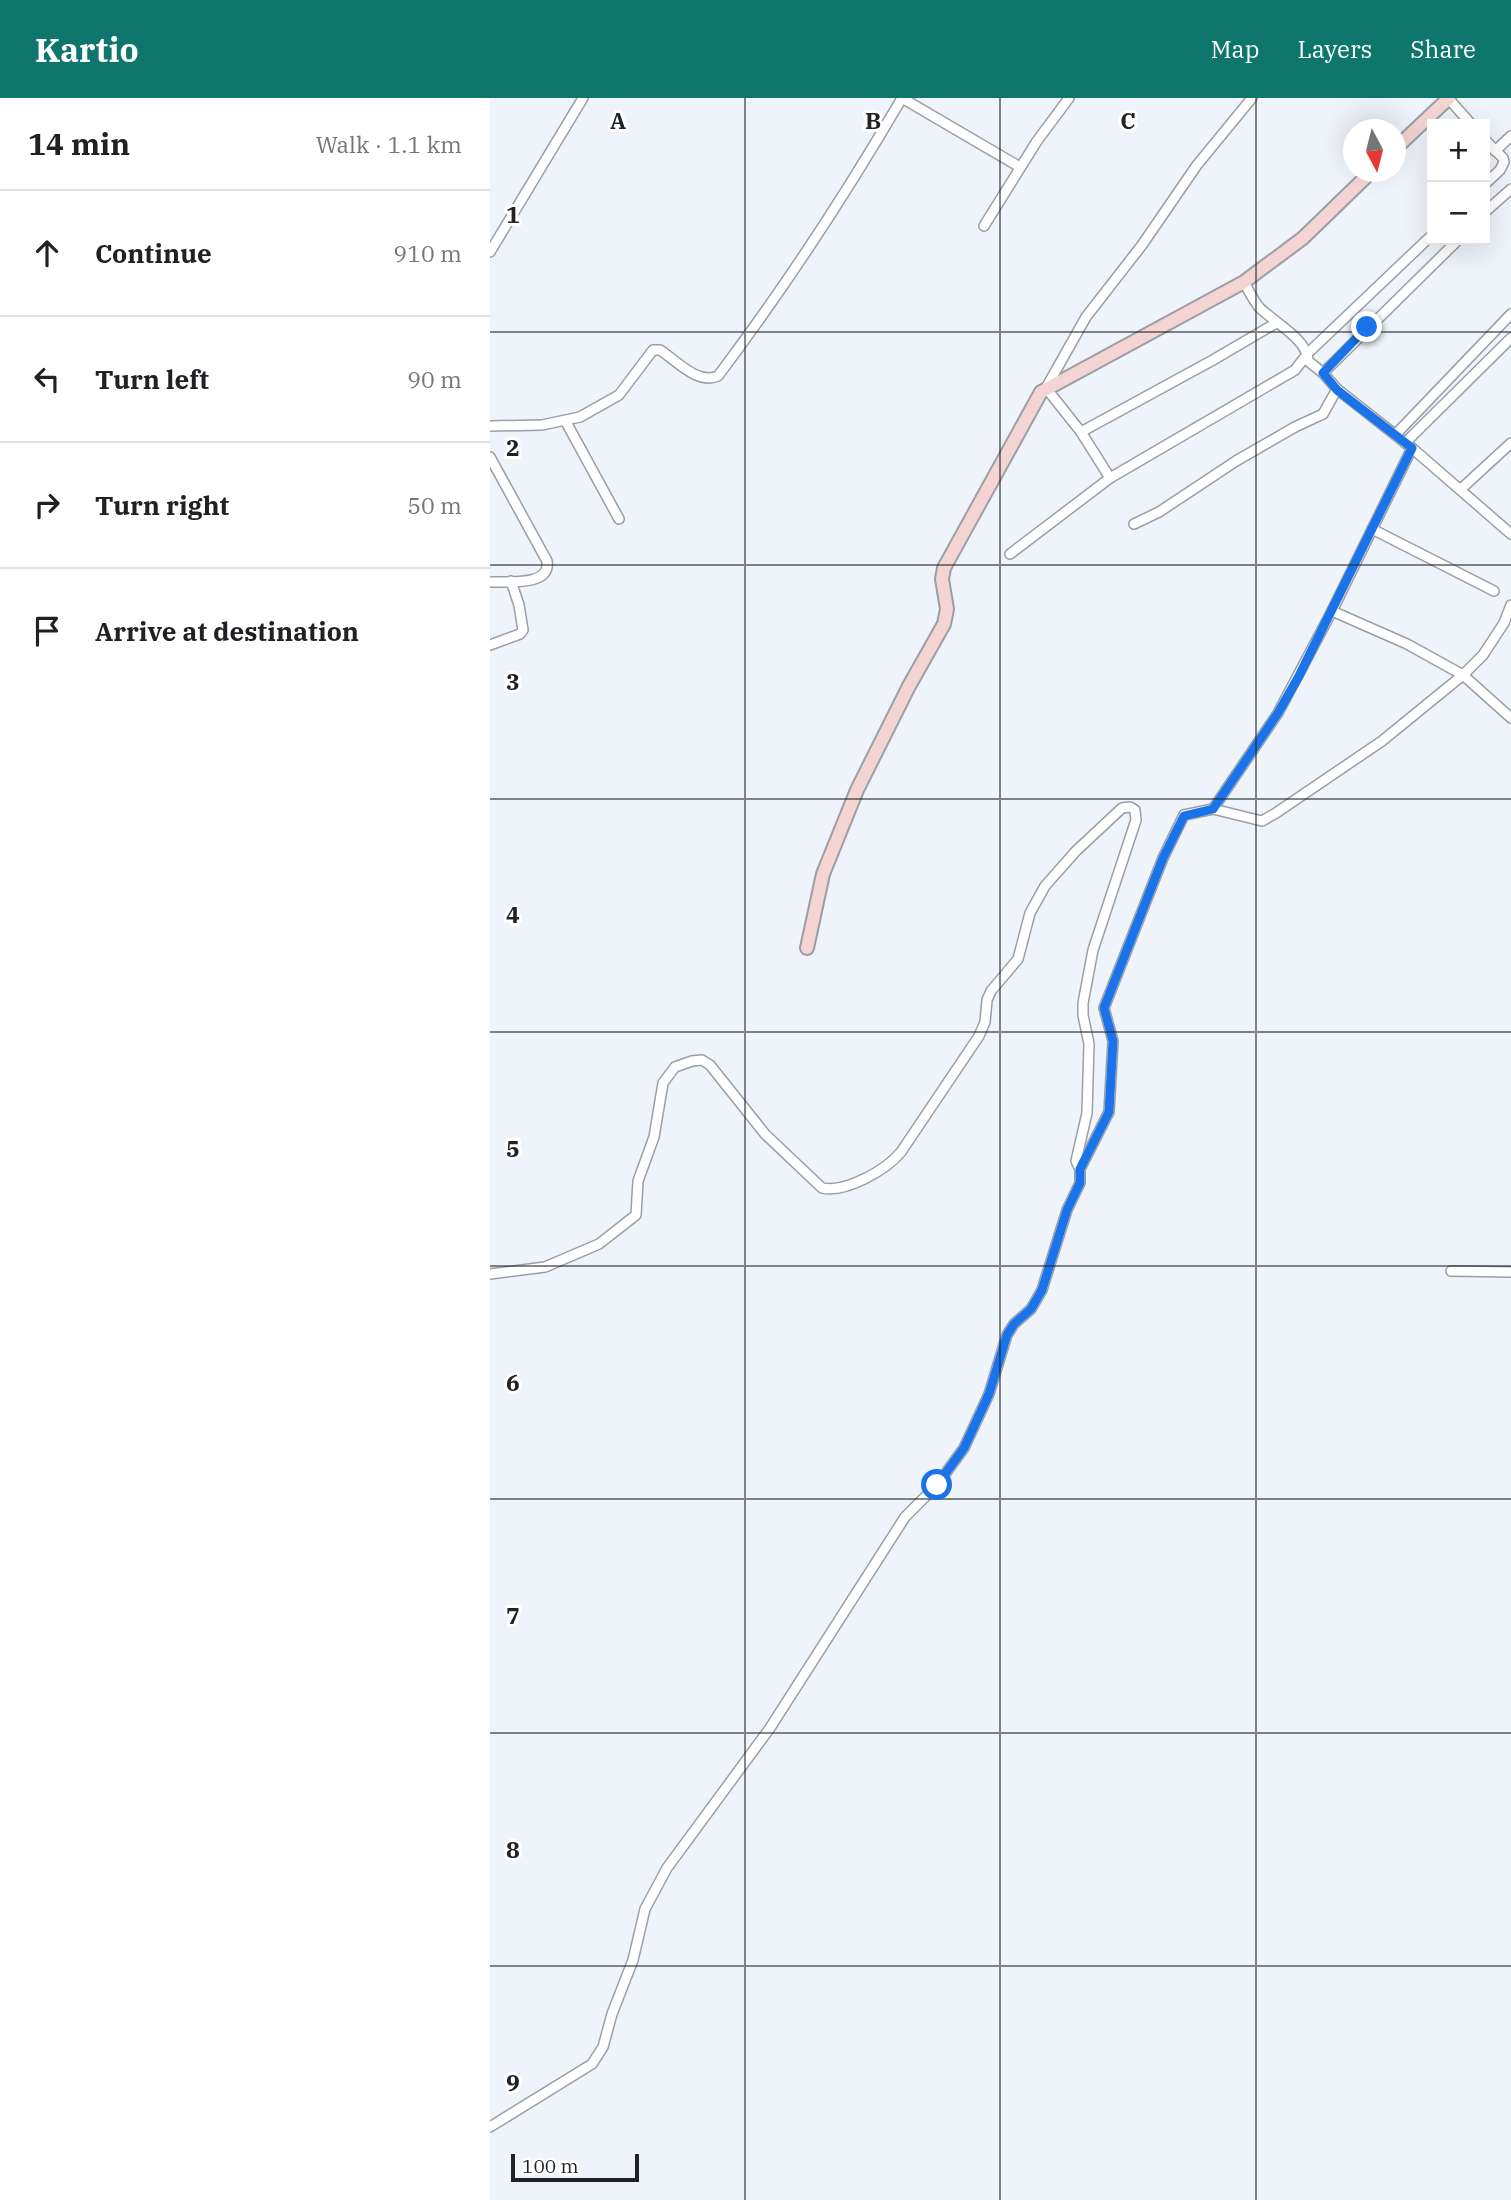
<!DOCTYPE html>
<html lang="en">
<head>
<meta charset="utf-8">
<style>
  body { margin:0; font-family:"IBM Plex Serif",serif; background:#f6f6f6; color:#202124 }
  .controls { position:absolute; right:21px; top:21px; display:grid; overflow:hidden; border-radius:0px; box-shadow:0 7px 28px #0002 }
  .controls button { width:63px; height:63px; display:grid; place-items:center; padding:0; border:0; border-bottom:2px solid #e0e0e0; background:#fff; color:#202124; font:35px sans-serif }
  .compass { position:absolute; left:853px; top:21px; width:63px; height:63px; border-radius:50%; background:#fff; box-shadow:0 7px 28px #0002; rotate:173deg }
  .scale { position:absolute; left:21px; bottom:18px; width:128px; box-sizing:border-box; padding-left:7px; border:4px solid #202224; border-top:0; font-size:19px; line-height:24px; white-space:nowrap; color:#202224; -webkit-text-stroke:5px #fff; paint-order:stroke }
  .stop { position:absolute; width:21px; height:21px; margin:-16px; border:5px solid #1a73e8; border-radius:50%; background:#fff }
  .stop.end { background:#1a73e8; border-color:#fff; box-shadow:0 2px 7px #0008 }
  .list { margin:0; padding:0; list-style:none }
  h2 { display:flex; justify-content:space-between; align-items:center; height:91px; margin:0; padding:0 28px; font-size:30px }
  h2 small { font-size:23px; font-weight:400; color:#757577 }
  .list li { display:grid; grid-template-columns:46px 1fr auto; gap:21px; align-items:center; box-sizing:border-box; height:126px; padding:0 28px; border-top:2px solid #e0e0e0 }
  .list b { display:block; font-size:26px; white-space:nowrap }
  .list em { font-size:23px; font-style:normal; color:#757577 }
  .icon { flex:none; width:38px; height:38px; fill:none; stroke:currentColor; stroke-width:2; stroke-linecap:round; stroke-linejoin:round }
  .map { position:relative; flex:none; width:1021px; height:2102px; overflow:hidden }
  header { display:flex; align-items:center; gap:42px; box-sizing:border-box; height:98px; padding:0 35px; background:#0f766e; color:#fff }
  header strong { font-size:33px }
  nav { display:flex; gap:38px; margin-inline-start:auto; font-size:24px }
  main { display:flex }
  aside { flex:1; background:#fff }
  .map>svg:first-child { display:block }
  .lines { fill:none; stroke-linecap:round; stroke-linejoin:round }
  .street-casing { stroke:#9b9fa5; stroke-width:12 }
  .secondary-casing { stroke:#9b9fa5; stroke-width:16 }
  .street { stroke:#fff; stroke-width:9 }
  .secondary { stroke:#f4d5d3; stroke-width:12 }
  .route { stroke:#1a73e8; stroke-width:9 }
  .grid { fill:none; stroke:#202224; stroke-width:2; stroke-opacity:0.55 }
  .grid-label { font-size:23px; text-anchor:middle; font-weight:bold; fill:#202224; stroke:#fff; stroke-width:6; stroke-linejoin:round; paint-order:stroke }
</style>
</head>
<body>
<header>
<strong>Kartio</strong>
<nav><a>Map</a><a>Layers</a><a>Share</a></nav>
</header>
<main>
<aside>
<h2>14 min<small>Walk · 1.1 km</small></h2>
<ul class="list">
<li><svg class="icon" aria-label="ahead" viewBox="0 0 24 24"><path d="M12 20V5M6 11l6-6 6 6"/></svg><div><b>Continue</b></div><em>910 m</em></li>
<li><svg class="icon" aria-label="left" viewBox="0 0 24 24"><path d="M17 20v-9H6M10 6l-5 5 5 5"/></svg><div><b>Turn left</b></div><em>90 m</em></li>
<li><svg class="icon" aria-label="right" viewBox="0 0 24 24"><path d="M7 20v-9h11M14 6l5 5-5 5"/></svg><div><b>Turn right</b></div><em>50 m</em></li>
<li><svg class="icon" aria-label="arrive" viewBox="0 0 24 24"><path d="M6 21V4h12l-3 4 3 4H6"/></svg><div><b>Arrive at destination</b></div></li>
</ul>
</aside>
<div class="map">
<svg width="1021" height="2102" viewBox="0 0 1021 2102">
  <rect width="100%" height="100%" fill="#eff4fa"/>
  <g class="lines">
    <defs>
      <g id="street">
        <polyline points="412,0 530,69"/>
        <polyline points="958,0 981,26"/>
        <polyline points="995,42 1013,60 1014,64 1010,72 995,86"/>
        <polyline points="1005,53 1021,38"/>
        <polyline points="995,114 1021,91"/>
        <polyline points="494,128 547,43 579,0"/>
        <polyline points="0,154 93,0"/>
        <path d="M754 184C759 193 763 202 769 209 783 224 818 241 818 263L833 275 847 291 922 350 1021 436"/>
        <polyline points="833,275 968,142"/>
        <polyline points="76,324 129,421"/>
        <path d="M0 328 52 327 90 319 129 297 163 252H170C186 262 207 287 228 278 295 189 356 96 412 0"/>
        <polyline points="591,334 723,262 786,225"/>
        <polyline points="906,336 1021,216"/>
        <polyline points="915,345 1021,240"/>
        <path d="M0 359 57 463C61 489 17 483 0 484"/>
        <polyline points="620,380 591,334 556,290 596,219 652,147 707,67 762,0"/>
        <polyline points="971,391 1021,345"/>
        <polyline points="644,426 669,414 746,363 805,329 833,316 847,291"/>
        <polyline points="882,431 1004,493"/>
        <polyline points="520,456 620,380 805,272 818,255 942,137"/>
        <polyline points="842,513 922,350"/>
        <polyline points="0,547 30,536 33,532 29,507 21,483"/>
        <polyline points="723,711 788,615 842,513 917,546 973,577 1021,620"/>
        <polyline points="590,1071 619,1014 623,943 614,910 673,760 694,717 723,711 772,723 786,715 892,643 973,577 993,557 1014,525 1021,507"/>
        <polyline points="961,1173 1021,1174"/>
        <path d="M0 1176 55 1169 109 1146 146 1117 148 1083 164 1039 173 985 185 969 202 963 212 962 220 967 275 1036 332 1090C356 1095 396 1072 411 1054L489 938 495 924 497 902 501 893 528 861 540 815 555 788 586 753 632 710 640 709 645 712 646 722 603 852 593 905V917L599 946 597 1015 586 1063 590 1071V1085L577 1112 552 1192 541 1211 524 1226 517 1237 499 1296 474 1350 447 1387 415 1419 280 1630 177 1770 155 1811 143 1862 122 1916 113 1949 102 1966 0 2029"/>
      </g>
      <g id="secondary">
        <polyline points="906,50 959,0"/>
        <polyline points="317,850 333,776 367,692 419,588 454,526 457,511 452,481 454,470 551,294 754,184 813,140 881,74"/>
      </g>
    </defs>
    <use href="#street" class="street-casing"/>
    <use href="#secondary" class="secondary-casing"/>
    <use href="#street" class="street"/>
    <use href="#secondary" class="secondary"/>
  </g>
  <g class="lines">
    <polyline class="route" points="447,1387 474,1350 499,1296 517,1237 524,1226 541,1211 552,1192 577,1112 590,1085 590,1071 619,1014 623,943 614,910 673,760 694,718 723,711 788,615 809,578 922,350 847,292 833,275 877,229"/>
  </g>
  <path class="grid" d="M255 0V2102M510 0V2102M766 0V2102M0 234H1021M0 467H1021M0 701H1021M0 934H1021M0 1168H1021M0 1401H1021M0 1635H1021M0 1868H1021"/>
  <g class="grid-label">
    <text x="128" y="31">A</text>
    <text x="383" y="31">B</text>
    <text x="638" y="31">C</text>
    <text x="23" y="125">1</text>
    <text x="23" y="358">2</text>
    <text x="23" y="592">3</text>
    <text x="23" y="825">4</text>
    <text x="23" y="1059">5</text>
    <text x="23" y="1293">6</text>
    <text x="23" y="1526">7</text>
    <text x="23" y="1760">8</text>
    <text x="23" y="1993">9</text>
  </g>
</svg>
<div class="controls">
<button>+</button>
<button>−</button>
</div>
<svg class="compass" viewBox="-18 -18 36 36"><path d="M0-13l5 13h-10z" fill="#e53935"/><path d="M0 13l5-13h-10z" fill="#757577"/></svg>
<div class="scale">100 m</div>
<div class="stop" style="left:447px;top:1387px"></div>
<div class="stop end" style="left:877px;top:229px"></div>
</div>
</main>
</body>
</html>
